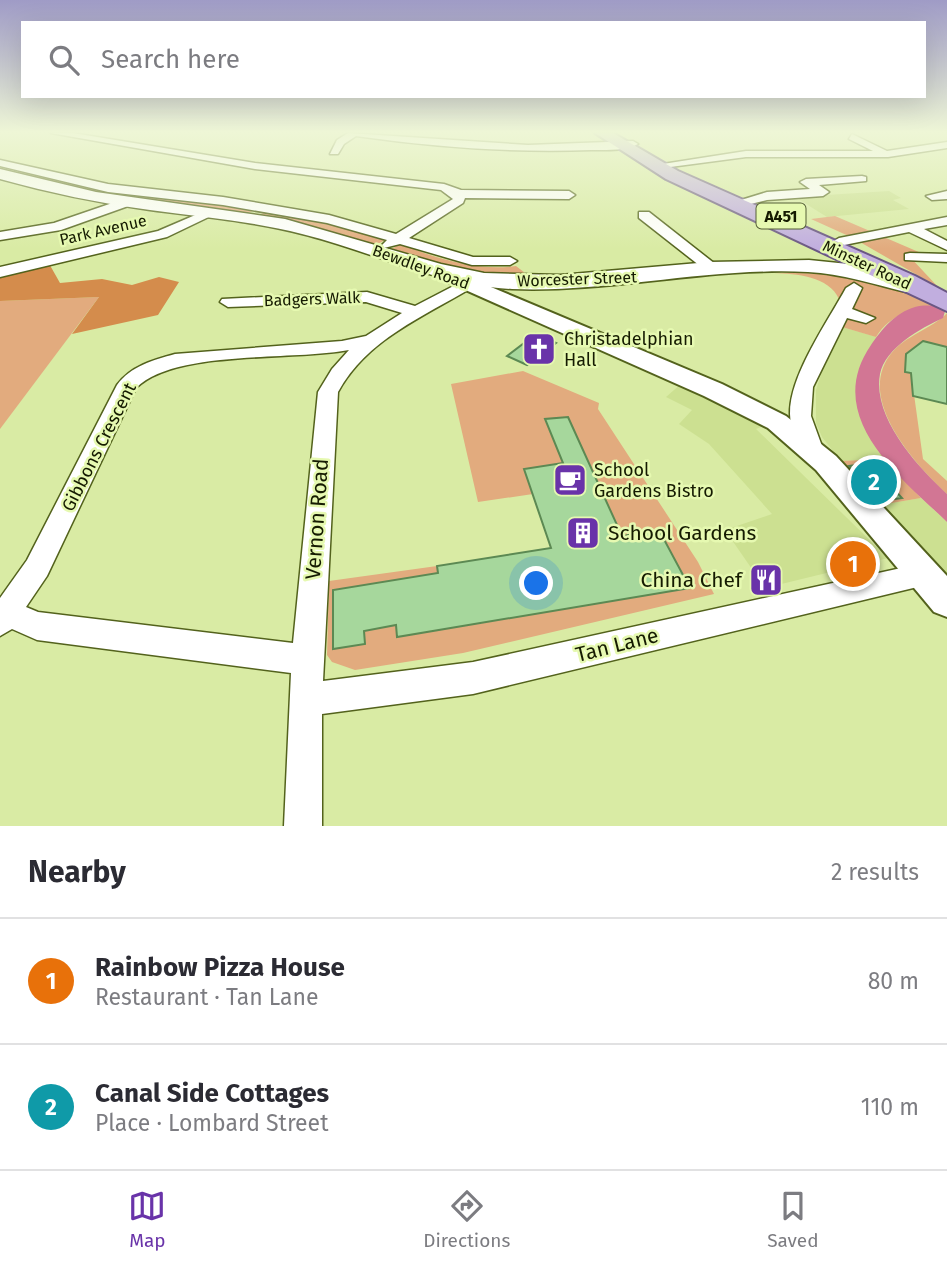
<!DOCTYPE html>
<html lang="en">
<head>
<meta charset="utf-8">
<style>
  body { margin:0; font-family:"Fira Sans",sans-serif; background:#f2f2f3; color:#2b2b33 }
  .you { position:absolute; left:537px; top:584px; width:24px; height:24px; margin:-18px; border:5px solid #fff; border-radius:50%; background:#1a73e8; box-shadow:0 0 0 10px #1a73e833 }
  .badge { display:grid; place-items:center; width:46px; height:46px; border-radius:50%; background:#6933a9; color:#fff; font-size:23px; font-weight:700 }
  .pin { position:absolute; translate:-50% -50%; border:4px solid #fff; box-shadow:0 2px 7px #0006 }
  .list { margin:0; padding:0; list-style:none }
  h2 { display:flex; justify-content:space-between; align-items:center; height:91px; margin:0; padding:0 28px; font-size:30px }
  h2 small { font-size:23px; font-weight:400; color:#7c7c81 }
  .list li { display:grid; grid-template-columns:46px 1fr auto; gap:21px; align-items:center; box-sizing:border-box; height:126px; padding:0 28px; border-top:2px solid #e1e1e2 }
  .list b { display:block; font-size:26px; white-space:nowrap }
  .list p { margin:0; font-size:23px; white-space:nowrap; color:#7c7c81 }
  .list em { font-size:23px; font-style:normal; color:#7c7c81 }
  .icon { flex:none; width:38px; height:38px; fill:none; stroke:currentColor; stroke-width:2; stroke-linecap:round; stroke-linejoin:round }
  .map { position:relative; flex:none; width:947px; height:826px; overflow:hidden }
  .search { position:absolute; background:#fff; box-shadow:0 7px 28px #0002; left:21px; right:21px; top:21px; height:77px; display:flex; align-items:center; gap:18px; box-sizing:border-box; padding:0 24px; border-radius:0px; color:#7c7c81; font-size:26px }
  .sheet { height:343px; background:#fff }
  nav { display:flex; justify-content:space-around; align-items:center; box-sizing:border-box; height:98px; border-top:2px solid #e1e1e2; background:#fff; font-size:19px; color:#7c7c81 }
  nav a { display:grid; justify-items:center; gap:4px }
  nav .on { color:#6933a9 }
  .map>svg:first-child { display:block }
  .built { fill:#cce091 }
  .green { fill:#e2ab7e }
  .forest { fill:#d48c4c }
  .water { fill:#d27694 }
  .building { fill:#a6d79c; stroke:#5c8953; stroke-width:2 }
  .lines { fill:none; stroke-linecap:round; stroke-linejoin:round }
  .minor-casing { stroke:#53621c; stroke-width:3 }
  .tertiary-casing { stroke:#53621c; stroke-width:4 }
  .secondary-casing { stroke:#53621c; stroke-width:3 }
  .primary-casing { stroke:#6a5783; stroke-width:4 }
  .minor { fill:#fff; fill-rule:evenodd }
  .tertiary { fill:#fff; fill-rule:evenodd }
  .secondary { fill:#fff; fill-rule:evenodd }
  .primary { fill:#c1aedf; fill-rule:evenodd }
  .labels { text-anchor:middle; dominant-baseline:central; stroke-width:5; stroke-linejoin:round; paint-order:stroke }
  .shield { fill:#e6f9b1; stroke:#545e36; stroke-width:2 }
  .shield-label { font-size:16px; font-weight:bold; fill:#151b01 }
  .far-street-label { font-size:16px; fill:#151b01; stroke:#e6f9b1 }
  .poi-label { font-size:18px; fill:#151b01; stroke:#e6f9b1; text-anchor:start }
  .street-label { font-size:18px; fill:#151b01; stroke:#e6f9b1 }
  .near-street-label { font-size:21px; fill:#151b01; stroke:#e6f9b1 }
  .near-poi-label { font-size:21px; fill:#151b01; stroke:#e6f9b1; text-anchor:start }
</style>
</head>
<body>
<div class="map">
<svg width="947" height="826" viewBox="0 0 947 826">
  <rect width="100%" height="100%" fill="#d9eba4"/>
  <g class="built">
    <polygon points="889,191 901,198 893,200 909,209 827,217 795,197"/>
    <polygon points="842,327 877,337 878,451 885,459 841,461 822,437 816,423 816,390 824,365"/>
    <polygon points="682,383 766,425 756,429 888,558 765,588 725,530 772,514 709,444 679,424 692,410 666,397"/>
    <polygon points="921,498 947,522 947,585 880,505"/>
  </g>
  <g class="green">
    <polygon points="21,171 105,189 221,202 255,210 245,214 131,200 13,174"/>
    <polygon points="271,210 327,220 387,239 372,247 262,218 261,214"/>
    <polygon points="835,216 921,253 910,257 938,287 853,238 811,219"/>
    <path d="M401 244C436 259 478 271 516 266L529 276 480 272 387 251Z"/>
    <path d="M774 273C833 271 887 282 941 306 915 307 891 313 876 337L842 327 848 317 870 322 872 318 852 308 859 290 847 287 839 299C829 276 796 274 774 273Z"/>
    <polygon points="99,297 0,429 0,301"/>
    <path d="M947 313V347L923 341 906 354 905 371 911 373 923 459 947 481V494C916 465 856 400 890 355 905 335 932 329 947 313Z"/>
    <polygon points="523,371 599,403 598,409 698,562 714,594 463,653 355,670 332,662 327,655 329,581 437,566 440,586 333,649 334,649 365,644 364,631 396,625 398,637 689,588 659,530 622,536 568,417 545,420 563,463 524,469 533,494 478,502 451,384"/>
    <polygon points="885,459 921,498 880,505 841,461"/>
  </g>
  <polygon class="forest" points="47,260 60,283 102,279 132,285 159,277 179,282 158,315 72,334 99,297 0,301 0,272"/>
  <path class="water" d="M947 305 943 318C921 328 885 348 880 374 872 418 919 468 947 494V522C899 476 822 416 871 345 882 329 895 313 915 307 925 304 937 307 947 305Z"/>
  <g class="building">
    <polygon points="536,334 556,343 527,365 507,356"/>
    <polygon points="923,341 947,347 947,404 913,396 911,373 905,372 906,354"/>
    <polygon points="568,417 622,536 659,530 690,588 397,637 396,625 364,631 365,644 333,649 333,590 438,573 437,566 551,548 524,469 563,463 545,419"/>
    <polygon points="870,463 902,498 881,501 849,466"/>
  </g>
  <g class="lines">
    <defs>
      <g id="minor">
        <polygon points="51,133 73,133 255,163 444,184 461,190 569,191 575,195 569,199 465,198 463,203 409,238 473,257 510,257 517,261 510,265 472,265 400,244 384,248 382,245 387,240 327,223 223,205 108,192 0,166 0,160 108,184 223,197 329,215 396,234 453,199 441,190 255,169"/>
        <path d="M348 133 528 145 633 141 638 144C627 151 605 150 591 150 512 153 434 147 356 136L344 144 338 154H330L337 140Z"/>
        <polygon points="852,134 887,151 947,142 947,148 888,157 746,157 655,169 650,166 746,151 873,151 849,139"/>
        <polygon points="862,176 866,177 866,181 819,185 829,192 823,196 767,200 734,208 728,204 767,192 810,189 800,182 806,179"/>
        <polygon points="947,191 947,199 932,200 926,196"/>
        <polygon points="127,198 133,202 131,205 61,230 0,240 0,232 54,223"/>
        <polygon points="207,210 217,213 167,237 0,277 0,267 158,231"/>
        <polygon points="639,212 649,212 719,267 719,273 709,273 639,218"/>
        <polygon points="947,217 947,225 924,229 947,241 947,250 909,232 839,246 832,242 839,238"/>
        <polygon points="910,253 947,254 947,262 905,260 905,254"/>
        <path d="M467 279 475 284 473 287C423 317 367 339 338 392L323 681 473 662 924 563 934 567 938 575 934 583 473 694 322 714V826H284L291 673 37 640 12 629 0 636V598L27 560 117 385C131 366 153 360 175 354L342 341 366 336 402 313 366 302 228 307 220 302 222 299 367 292 415 306ZM349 350 332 369 318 392 293 643 38 612 26 607 47 576 136 388C175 349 293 361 349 350Z"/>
        <path d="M854 283 862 288 852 309 875 318 866 323 847 318 813 387 811 416 823 449 820 455H804C798 444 790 426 790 414 789 376 828 321 846 288Z"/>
      </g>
      <polygon id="tertiary" points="441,266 722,384 786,416 836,456 947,576 947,617 934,612 816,470 768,428 704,396 434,276 432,272 434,268"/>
      <path id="secondary" d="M0 169 96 192 285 219 441 264 484 273 560 275 710 262 809 260 858 265 914 280 917 285 906 292C873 284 842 274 808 272 708 267 611 293 512 289 438 286 372 251 302 234 252 221 201 217 150 210 99 203 50 193 0 179Z"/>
      <polygon id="primary" points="595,133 613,133 678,171 915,276 947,293 947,311 666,179"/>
    </defs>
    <use href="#minor" class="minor-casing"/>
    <use href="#tertiary" class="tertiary-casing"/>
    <use href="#secondary" class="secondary-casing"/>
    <use href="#primary" class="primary-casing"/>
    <use href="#minor" class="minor"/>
    <use href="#tertiary" class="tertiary"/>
    <use href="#secondary" class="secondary"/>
    <use href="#primary" class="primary"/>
  </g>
  <linearGradient id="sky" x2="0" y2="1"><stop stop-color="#9f9bc6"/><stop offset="0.53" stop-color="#eef6d6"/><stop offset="1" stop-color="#eef6d6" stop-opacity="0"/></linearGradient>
  <rect width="947" height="249" fill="url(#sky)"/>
  <defs>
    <symbol id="church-square" viewBox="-11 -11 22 22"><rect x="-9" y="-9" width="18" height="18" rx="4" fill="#6933a9" stroke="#e6f9b1"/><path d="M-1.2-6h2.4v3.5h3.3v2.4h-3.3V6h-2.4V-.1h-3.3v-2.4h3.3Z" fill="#fff"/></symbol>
    <symbol id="cafe-square" viewBox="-11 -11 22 22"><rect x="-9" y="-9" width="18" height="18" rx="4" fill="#6933a9" stroke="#e6f9b1"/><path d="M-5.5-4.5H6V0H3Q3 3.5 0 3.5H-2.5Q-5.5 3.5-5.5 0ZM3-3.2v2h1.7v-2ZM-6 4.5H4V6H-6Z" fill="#fff"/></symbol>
    <symbol id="building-square" viewBox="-11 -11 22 22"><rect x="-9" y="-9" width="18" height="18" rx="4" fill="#6933a9" stroke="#e6f9b1"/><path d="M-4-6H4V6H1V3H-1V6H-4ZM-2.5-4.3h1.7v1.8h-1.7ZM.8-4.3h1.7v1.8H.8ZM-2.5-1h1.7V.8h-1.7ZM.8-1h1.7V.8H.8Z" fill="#fff"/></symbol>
    <symbol id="restaurant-square" viewBox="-11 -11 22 22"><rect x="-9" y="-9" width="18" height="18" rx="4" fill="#6933a9" stroke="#e6f9b1"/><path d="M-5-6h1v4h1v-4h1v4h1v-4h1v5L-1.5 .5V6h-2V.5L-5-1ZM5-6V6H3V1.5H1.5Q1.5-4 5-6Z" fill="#fff"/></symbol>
  </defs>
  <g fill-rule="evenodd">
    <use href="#church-square" x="520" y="330" width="38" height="38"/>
    <use href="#cafe-square" x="551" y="461" width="38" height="38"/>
    <use href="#building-square" x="564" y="514" width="38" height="38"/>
    <use href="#restaurant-square" x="747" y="561" width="38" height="38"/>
  </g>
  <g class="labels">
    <rect class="shield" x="756.5" y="203.5" width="49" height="25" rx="5"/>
    <g class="shield-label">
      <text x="781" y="216">A451</text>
    </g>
    <g class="far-street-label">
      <text transform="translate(103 230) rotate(-13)">Park Avenue</text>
      <text transform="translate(867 265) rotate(25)">Minster Road</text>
      <text transform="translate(421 267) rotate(20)">Bewdley Road</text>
      <text transform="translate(577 279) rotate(-2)">Worcester Street</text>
      <text transform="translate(312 299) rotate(-2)">Badgers Walk</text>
    </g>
    <g class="poi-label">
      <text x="564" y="339">Christadelphian<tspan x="564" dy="21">Hall</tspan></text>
      <text x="594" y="470">School<tspan x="594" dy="21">Gardens Bistro</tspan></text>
    </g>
    <g class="street-label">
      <text transform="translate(99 447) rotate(-63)">Gibbons Crescent</text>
    </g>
    <g class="near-street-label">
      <text transform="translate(317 519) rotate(-86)">Vernon Road</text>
      <text transform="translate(617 645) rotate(-14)">Tan Lane</text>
    </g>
    <g class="near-poi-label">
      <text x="608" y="533">School Gardens</text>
      <text x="742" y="580" text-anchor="end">China Chef</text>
    </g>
  </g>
</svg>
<div class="you"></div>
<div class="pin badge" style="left:853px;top:564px;background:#e8710a">1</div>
<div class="pin badge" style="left:874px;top:482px;background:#0f9aa8">2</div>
<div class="search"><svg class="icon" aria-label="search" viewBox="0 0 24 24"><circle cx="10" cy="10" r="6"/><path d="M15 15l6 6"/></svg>Search here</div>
</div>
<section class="sheet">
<h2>Nearby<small>2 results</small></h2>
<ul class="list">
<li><span class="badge" style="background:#e8710a">1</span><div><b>Rainbow Pizza House</b><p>Restaurant · Tan Lane</p></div><em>80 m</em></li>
<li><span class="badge" style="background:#0f9aa8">2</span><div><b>Canal Side Cottages</b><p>Place · Lombard Street</p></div><em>110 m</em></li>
</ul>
</section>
<nav>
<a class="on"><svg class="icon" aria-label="map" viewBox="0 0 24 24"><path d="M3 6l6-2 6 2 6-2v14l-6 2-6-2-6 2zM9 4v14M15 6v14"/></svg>Map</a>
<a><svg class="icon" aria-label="directions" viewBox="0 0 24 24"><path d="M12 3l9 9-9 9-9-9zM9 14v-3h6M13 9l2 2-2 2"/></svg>Directions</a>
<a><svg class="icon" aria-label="saved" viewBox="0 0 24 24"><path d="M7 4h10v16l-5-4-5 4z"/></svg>Saved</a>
</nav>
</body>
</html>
